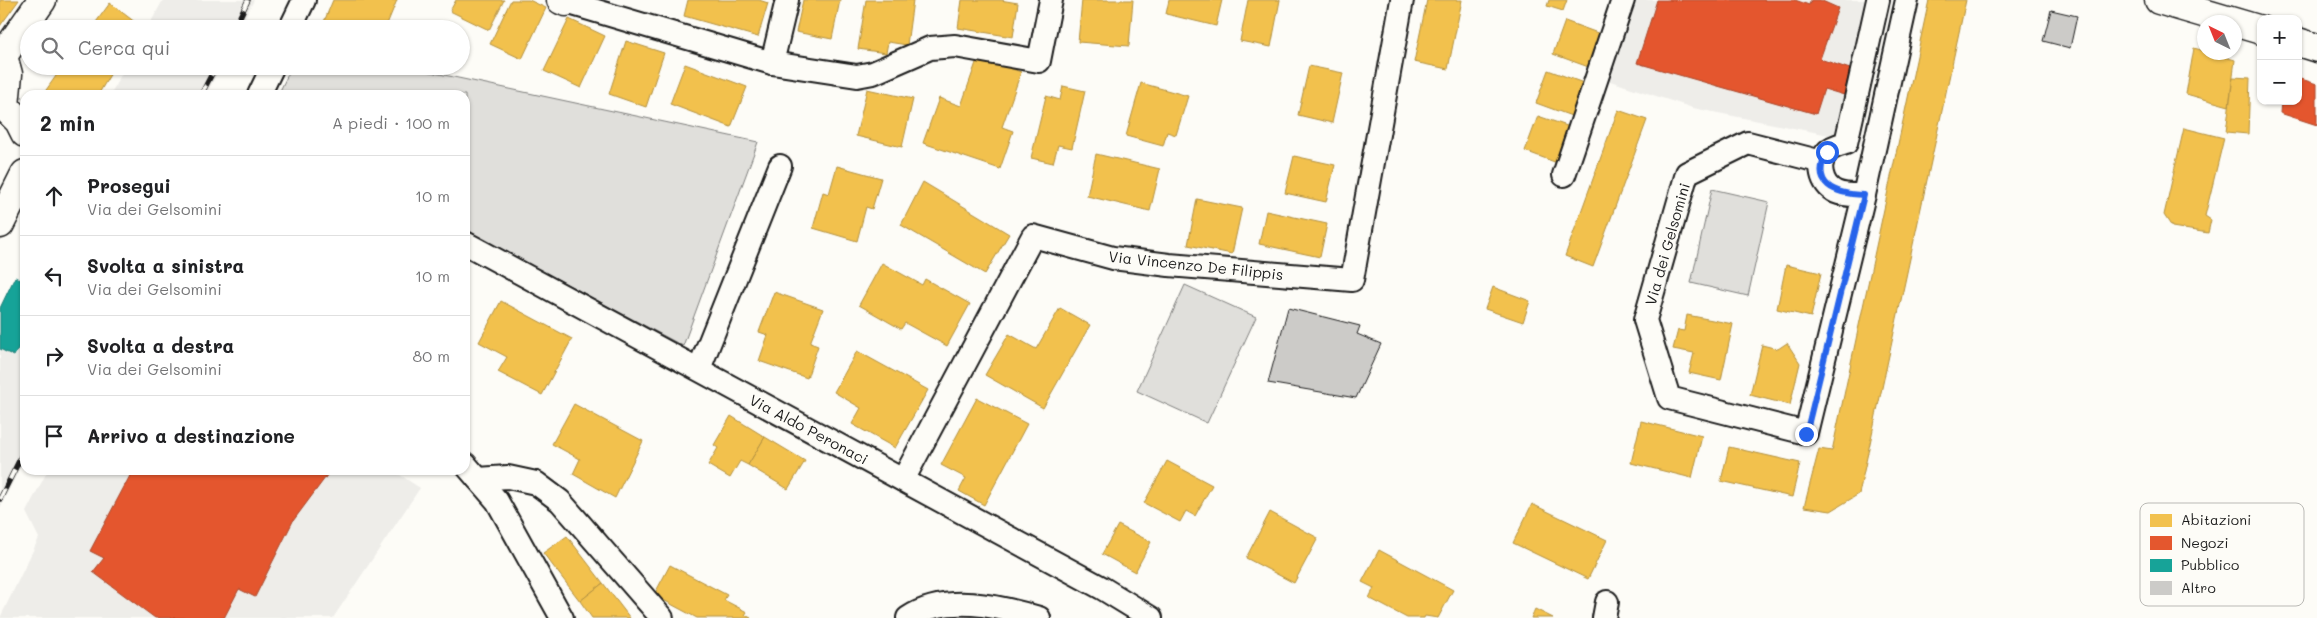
<!DOCTYPE html>
<html lang="it">
<head>
<meta charset="utf-8">
<style>
  body { margin:0; font-family:Mali,sans-serif; background:#f6f6f6; color:#202124 }
  .controls { position:absolute; right:15px; top:15px; display:grid; overflow:hidden; border-radius:10px; box-shadow:0 1px 4px #0004 }
  .controls button { width:45px; height:45px; display:grid; place-items:center; padding:0; border:0; border-bottom:1px solid #e0e0e0; background:#fff; color:#202124; font:25px sans-serif }
  .compass { position:absolute; left:2197px; top:15px; width:45px; height:45px; border-radius:50%; background:#fff; box-shadow:0 1px 4px #0004; rotate:317deg }
  .stop { position:absolute; width:15px; height:15px; margin:-11px; border:4px solid #2563eb; border-radius:50%; background:#fff }
  .stop.end { background:#2563eb; border-color:#fff; box-shadow:0 1px 5px #0008 }
  .list { margin:0; padding:0; list-style:none }
  h2 { display:flex; justify-content:space-between; align-items:center; height:65px; margin:0; padding:0 20px; font-size:21px }
  h2 small { font-size:16px; font-weight:400; color:#757577 }
  .list li { display:grid; grid-template-columns:32px 1fr auto; gap:15px; align-items:center; box-sizing:border-box; height:80px; padding:0 20px; border-top:1px solid #e0e0e0 }
  .list b { display:block; font-size:19px; white-space:nowrap }
  .list p { margin:0; font-size:16px; white-space:nowrap; color:#757577 }
  .list em { font-size:16px; font-style:normal; color:#757577 }
  .icon { flex:none; width:28px; height:28px; fill:none; stroke:currentColor; stroke-width:2; stroke-linecap:round; stroke-linejoin:round }
  .map { position:relative; flex:none; width:2317px; height:618px; overflow:hidden }
  .search { position:absolute; background:#fff; box-shadow:0 1px 4px #0004; left:20px; top:20px; width:450px; height:55px; display:flex; align-items:center; gap:12px; box-sizing:border-box; padding:0 18px; border-radius:28px; color:#757577; font-size:19px }
  .panel { position:absolute; background:#fff; box-shadow:0 1px 4px #0004; left:20px; top:90px; width:450px; height:385px; border-radius:15px }
  .map>svg:first-child { display:block }
  .built { fill:#eeede9 }
  .green { fill:#e0dfdb; stroke:#7e7e7c }
  .homes { fill:#f2c14e; stroke:#b2903f }
  .shops { fill:#e4572e; stroke:#a84529 }
  .public { fill:#17a398; stroke:#187a73 }
  .building { fill:#cccbc8; stroke:#1c1c1c }
  .lines { fill:none; stroke-linecap:round; stroke-linejoin:round }
  .minor-casing { stroke:#1c1c1c; stroke-width:26 }
  .tertiary-casing { stroke:#1c1c1c; stroke-width:31 }
  .minor { stroke:#fdfcf7; stroke-width:22 }
  .tertiary { stroke:#fdfcf7; stroke-width:28 }
  .rail-casing { stroke:#1c1c1c; stroke-width:5.5 }
  .rail { stroke:#fdfcf7; stroke-width:4; stroke-dasharray:11; stroke-linecap:butt }
  .route { stroke:#2563eb; stroke-width:6 }
  .labels { text-anchor:middle; dominant-baseline:central; stroke-width:5; stroke-linejoin:round; paint-order:stroke }
  .street-label { font-size:15px; fill:#1c1c1c; stroke:#fdfcf7 }
  .key { fill:#fdfcf7; stroke:#bab9b5; stroke-width:1 }
  .key-label { font-size:14px; fill:#1c1c1c }
</style>
</head>
<body>
<div class="map">
<svg width="2317" height="618" viewBox="0 0 2317 618">
  <rect width="100%" height="100%" fill="#fdfcf7"/>
  <filter id="ink" filterUnits="userSpaceOnUse"><feTurbulence type="fractalNoise" baseFrequency=".02" numOctaves="2"/><feDisplacementMap in="SourceGraphic" scale="10" xChannelSelector="R" yChannelSelector="G"/><feConvolveMatrix kernelMatrix="1 2 1 2 8 2 1 2 1" color-interpolation-filters="sRGB"/></filter>
  <g filter="url(#ink)">
    <g class="built">
      <polygon points="163,0 254,0 239,29 147,29"/>
      <polygon points="1633,0 1867,0 1834,136 1693,108 1607,80"/>
      <polygon points="126,66 221,66 206,95 110,95"/>
      <polygon points="25,335 25,458 0,508 0,349 15,356"/>
      <polygon points="48,470 399,470 397,473 420,488 333,618 0,618 39,538 26,512"/>
    </g>
    <g class="green">
      <polygon points="292,66 402,66 758,142 683,346 465,230 465,95 278,95"/>
      <polygon points="1712,189 1769,202 1748,296 1691,283"/>
      <polygon points="1185,285 1256,317 1207,423 1137,391"/>
    </g>
    <g class="homes">
      <polygon points="0,0 19,0 0,26"/>
      <polygon points="333,0 397,0 385,29 321,29"/>
      <polygon points="456,0 504,0 489,30 450,11"/>
      <polygon points="511,0 529,0 546,8 522,59 490,44"/>
      <polygon points="688,0 759,0 768,3 758,37 684,16"/>
      <polygon points="803,0 840,0 832,39 796,32"/>
      <polygon points="866,0 913,0 907,45 888,42 886,53 858,49"/>
      <polygon points="962,0 1000,0 1018,3 1013,37 958,28"/>
      <polygon points="1082,0 1133,0 1129,46 1078,42"/>
      <polygon points="1169,0 1222,0 1216,26 1166,14"/>
      <polygon points="1248,0 1280,0 1271,47 1240,41"/>
      <polygon points="1427,0 1462,0 1448,69 1414,62"/>
      <polygon points="1549,0 1567,0 1563,11 1547,6"/>
      <polygon points="1929,0 1966,0 1859,494 1831,511 1804,507 1819,449 1832,451"/>
      <polygon points="110,3 140,26 138,29 91,29"/>
      <polygon points="569,19 605,36 581,88 544,71"/>
      <polygon points="1565,21 1606,36 1594,69 1553,54"/>
      <polygon points="626,41 664,53 646,107 609,94"/>
      <polygon points="2194,48 2235,60 2229,106 2186,94"/>
      <polygon points="978,57 1021,72 1002,127 1013,131 1000,169 923,143 939,98 961,106"/>
      <polygon points="685,64 747,87 731,127 670,104"/>
      <polygon points="63,66 115,66 98,95 47,95 44,93"/>
      <polygon points="1309,66 1343,73 1332,123 1298,115"/>
      <polygon points="1548,70 1589,85 1577,118 1536,103"/>
      <polygon points="2233,77 2250,78 2248,134 2226,132"/>
      <polygon points="1141,83 1188,96 1176,135 1167,132 1163,146 1126,136"/>
      <polygon points="1063,86 1085,91 1072,148 1058,145 1053,163 1031,158 1046,96 1060,100"/>
      <polygon points="867,89 913,99 902,147 856,136"/>
      <polygon points="1618,110 1647,120 1593,267 1565,256"/>
      <polygon points="1538,116 1573,128 1560,164 1525,151"/>
      <polygon points="2184,128 2224,138 2205,216 2211,220 2208,233 2172,227 2164,215"/>
      <polygon points="1096,154 1160,169 1150,211 1087,196"/>
      <polygon points="1294,156 1335,165 1326,202 1285,193"/>
      <polygon points="837,166 881,178 872,209 866,207 857,241 813,228 823,192 829,194"/>
      <polygon points="923,182 1009,234 985,274 901,225"/>
      <polygon points="1197,199 1242,208 1232,254 1188,245"/>
      <polygon points="1266,211 1327,224 1320,257 1259,244"/>
      <polygon points="882,263 922,285 925,279 970,304 947,346 905,323 901,329 859,305"/>
      <polygon points="1786,265 1821,273 1811,317 1777,309"/>
      <polygon points="1493,287 1530,301 1523,322 1485,309"/>
      <polygon points="774,292 823,309 810,343 818,346 807,378 759,361 768,335 759,332"/>
      <polygon points="501,301 572,339 542,395 498,372 507,357 479,342"/>
      <polygon points="1060,308 1090,325 1043,408 985,375 1009,334 1036,349"/>
      <polygon points="1687,315 1733,324 1721,380 1689,373 1694,353 1673,349 1678,330 1684,331"/>
      <polygon points="1787,343 1800,363 1790,405 1750,395 1762,345 1778,349"/>
      <polygon points="857,351 928,390 895,448 852,424 861,408 834,392"/>
      <polygon points="977,398 1027,424 984,505 959,491 966,478 941,465"/>
      <polygon points="574,404 643,441 615,498 573,474 580,459 552,444"/>
      <polygon points="731,416 765,437 748,465 740,461 730,478 708,465 718,448 714,445"/>
      <polygon points="1641,421 1702,436 1692,478 1631,463"/>
      <polygon points="765,437 805,461 788,489 748,465"/>
      <polygon points="1729,447 1800,463 1792,497 1721,481"/>
      <polygon points="1167,461 1212,485 1195,516 1186,511 1180,522 1144,503"/>
      <polygon points="1532,504 1607,540 1588,579 1513,543"/>
      <polygon points="1270,512 1318,538 1294,583 1246,558"/>
      <polygon points="1118,525 1151,542 1135,572 1102,554"/>
      <polygon points="567,536 603,583 580,601 543,553"/>
      <polygon points="1379,550 1453,590 1438,618 1425,616 1424,618 1407,618 1369,598 1374,588 1362,582"/>
      <polygon points="670,565 727,595 724,600 747,612 745,615 751,618 697,618 654,595"/>
      <polygon points="603,583 630,618 592,618 580,601"/>
      <polygon points="1535,609 1553,618 1531,618"/>
    </g>
    <g class="shops">
      <polygon points="1657,0 1795,0 1809,5 1811,0 1820,0 1838,8 1820,59 1850,69 1844,95 1824,89 1816,114 1637,63"/>
      <polygon points="2298,78 2317,84 2317,125 2280,113 2281,101 2298,101"/>
      <polygon points="133,470 331,470 293,521 255,597 239,589 224,618 155,618 93,572 104,558 90,551"/>
    </g>
    <polygon class="public" points="15,277 25,282 25,335 14,356 0,349 0,308"/>
    <g class="building">
      <polygon points="2051,10 2077,16 2070,48 2043,41"/>
      <polygon points="1288,308 1360,326 1357,334 1381,344 1356,398 1268,383"/>
    </g>
    <g class="lines">
      <defs>
        <g id="minor">
          <polyline points="566,2 772,63 857,76 873,73 930,48 955,46 1039,61 1051,0"/>
          <polyline points="290,29 304,0"/>
          <polyline points="772,63 787,0"/>
          <polyline points="259,95 273,66"/>
          <polyline points="1822,162 1748,143 1687,173 1645,320 1669,398 1806,433 1864,195 1907,0"/>
          <polyline points="1564,175 1623,0"/>
          <path d="M1864 195C1855 195 1845 196 1836 192 1821 185 1816 163 1828 151 1833 146 1839 145 1846 143L1878 0"/>
          <polyline points="465,243 1102,588 1151,618"/>
          <polyline points="699,369 780,166"/>
          <polyline points="465,464 497,501 562,618"/>
          <polyline points="478,479 508,477 536,483 560,501 662,618"/>
          <polyline points="903,480 1033,236 1113,258 1169,265 1352,280 1402,0"/>
          <path d="M908 618C945 593 999 606 1039 618"/>
          <polyline points="1604,618 1607,602"/>
        </g>
        <g id="tertiary">
          <polyline points="561,0 566,2 567,0"/>
          <polyline points="2159,0 2261,30"/>
          <polyline points="2298,42 2317,48"/>
          <polyline points="3,56 8,74 5,106"/>
          <polyline points="0,60 42,0"/>
          <polyline points="0,102 19,121 25,133"/>
          <polyline points="0,224 25,174"/>
        </g>
      </defs>
      <use href="#minor" class="minor-casing"/>
      <use href="#tertiary" class="tertiary-casing"/>
      <use href="#minor" class="minor"/>
      <use href="#tertiary" class="tertiary"/>
      <defs>
        <g id="rail">
          <polyline points="234,29 248,0"/>
          <polyline points="201,95 216,66"/>
          <polyline points="0,499 25,449"/>
        </g>
      </defs>
      <use href="#rail" class="rail-casing"/>
      <use href="#rail" class="rail"/>
    </g>
  </g>
  <g class="lines" filter="url(#ink)">
    <path class="route" d="M1806 434 1864 195C1835 194 1810 185 1827 152"/>
  </g>
  <g class="labels">
    <g class="street-label">
      <text transform="translate(1667 244) rotate(-74)">Via dei Gelsomini</text>
      <text transform="translate(1196 265) rotate(6)">Via Vincenzo De Filippis</text>
      <text transform="translate(809 429) rotate(28)">Via Aldo Peronaci</text>
    </g>
  </g>
  <rect x="2140" y="503" width="164" height="103" rx="8" class="key"/>
  <rect x="2150" y="514" width="22" height="13" fill="#f2c14e"/>
  <rect x="2150" y="536" width="22" height="14" fill="#e4572e"/>
  <rect x="2150" y="559" width="22" height="13" fill="#17a398"/>
  <rect x="2150" y="581" width="22" height="14" fill="#cccbc8"/>
  <g class="key-label">
    <text x="2181" y="525">Abitazioni</text>
    <text x="2181" y="548">Negozi</text>
    <text x="2181" y="570">Pubblico</text>
    <text x="2181" y="593">Altro</text>
  </g>
</svg>
<div class="controls">
<button>+</button>
<button>−</button>
</div>
<svg class="compass" viewBox="-18 -18 36 36"><path d="M0-13l5 13h-10z" fill="#e53935"/><path d="M0 13l5-13h-10z" fill="#757577"/></svg>
<div class="stop" style="left:1827px;top:152px"></div>
<div class="stop end" style="left:1806px;top:434px"></div>
<div class="search"><svg class="icon" aria-label="search" viewBox="0 0 24 24"><circle cx="10" cy="10" r="6"/><path d="M15 15l6 6"/></svg>Cerca qui</div>
<section class="panel">
<h2>2 min<small>A piedi · 100 m</small></h2>
<ul class="list">
<li><svg class="icon" aria-label="ahead" viewBox="0 0 24 24"><path d="M12 20V5M6 11l6-6 6 6"/></svg><div><b>Prosegui</b><p>Via dei Gelsomini</p></div><em>10 m</em></li>
<li><svg class="icon" aria-label="left" viewBox="0 0 24 24"><path d="M17 20v-9H6M10 6l-5 5 5 5"/></svg><div><b>Svolta a sinistra</b><p>Via dei Gelsomini</p></div><em>10 m</em></li>
<li><svg class="icon" aria-label="right" viewBox="0 0 24 24"><path d="M7 20v-9h11M14 6l5 5-5 5"/></svg><div><b>Svolta a destra</b><p>Via dei Gelsomini</p></div><em>80 m</em></li>
<li><svg class="icon" aria-label="arrive" viewBox="0 0 24 24"><path d="M6 21V4h12l-3 4 3 4H6"/></svg><div><b>Arrivo a destinazione</b></div></li>
</ul>
</section>
</div>
</body>
</html>
